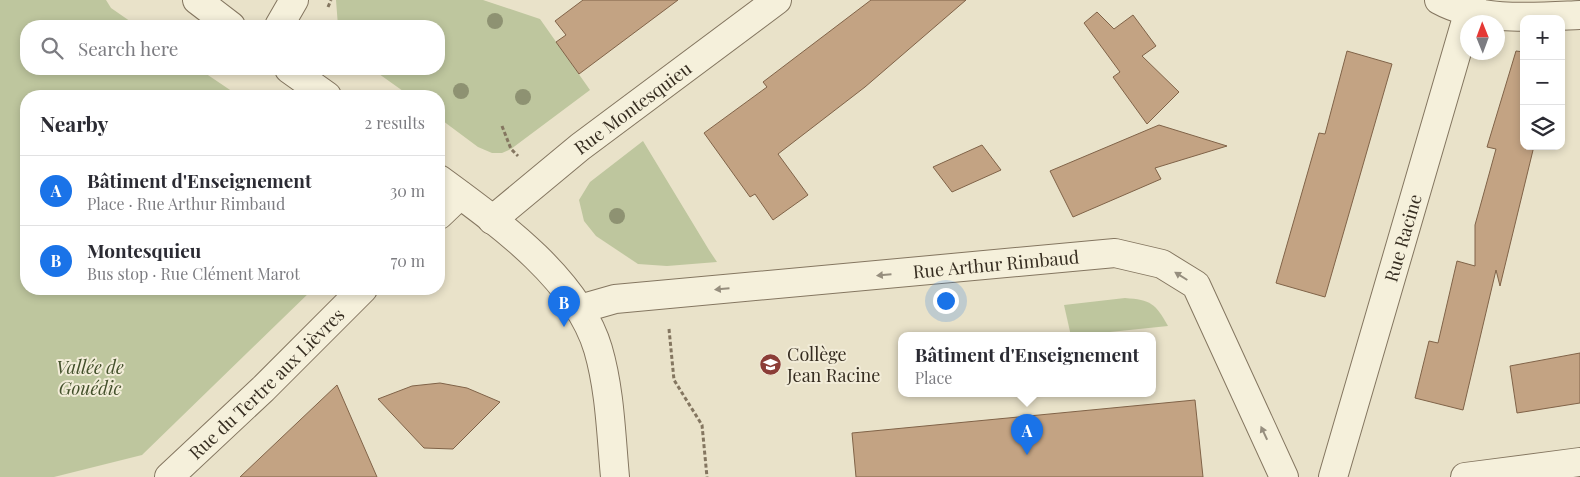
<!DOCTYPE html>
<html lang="en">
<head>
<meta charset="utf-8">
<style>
  body { margin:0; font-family:"Playfair Display",serif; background:#f2f2f3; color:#2b2b33 }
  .controls { position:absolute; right:15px; top:15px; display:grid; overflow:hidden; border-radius:10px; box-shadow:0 2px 8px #0003 }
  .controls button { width:45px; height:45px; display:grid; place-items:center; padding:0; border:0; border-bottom:1px solid #e1e1e2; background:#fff; color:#2b2b33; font:25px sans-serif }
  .compass { position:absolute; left:1460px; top:15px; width:45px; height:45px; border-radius:50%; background:#fff; box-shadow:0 2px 8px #0003; rotate:359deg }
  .you { position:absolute; left:945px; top:300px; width:18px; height:18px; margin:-12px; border:4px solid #fff; border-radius:50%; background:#1a73e8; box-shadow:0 0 0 8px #1a73e833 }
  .badge { display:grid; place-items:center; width:32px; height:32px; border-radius:50%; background:#1a73e8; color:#fff; font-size:16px; font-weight:700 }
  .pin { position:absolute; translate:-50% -41px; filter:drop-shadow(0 1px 2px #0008) }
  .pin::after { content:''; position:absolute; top:26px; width:18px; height:15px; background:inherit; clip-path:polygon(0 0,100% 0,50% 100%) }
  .popup { position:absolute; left:898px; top:332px; width:258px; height:65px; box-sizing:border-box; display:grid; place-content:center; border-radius:10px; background:#fff; filter:drop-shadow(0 1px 4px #0005); font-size:16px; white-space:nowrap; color:#7c7c81 }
  .popup b { font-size:19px; color:#2b2b33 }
  .popup::after { content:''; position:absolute; left:50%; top:100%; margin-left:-10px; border:10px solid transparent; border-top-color:#fff }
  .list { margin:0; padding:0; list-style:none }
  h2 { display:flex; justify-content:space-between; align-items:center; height:65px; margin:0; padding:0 20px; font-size:21px }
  h2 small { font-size:16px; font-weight:400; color:#7c7c81 }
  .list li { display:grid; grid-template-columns:32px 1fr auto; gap:15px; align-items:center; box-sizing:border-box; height:70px; padding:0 20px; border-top:1px solid #e1e1e2 }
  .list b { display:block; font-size:19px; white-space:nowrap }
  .list p { margin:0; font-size:16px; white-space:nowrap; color:#7c7c81 }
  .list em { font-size:16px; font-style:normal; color:#7c7c81 }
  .icon { flex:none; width:28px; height:28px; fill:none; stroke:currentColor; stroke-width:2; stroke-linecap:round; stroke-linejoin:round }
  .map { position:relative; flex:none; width:1580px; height:477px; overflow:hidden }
  .search { position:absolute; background:#fff; box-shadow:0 2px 8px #0003; left:20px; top:20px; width:425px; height:55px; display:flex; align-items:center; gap:12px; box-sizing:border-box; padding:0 18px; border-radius:20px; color:#7c7c81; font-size:19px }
  .panel { position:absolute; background:#fff; box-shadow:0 2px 8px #0003; left:20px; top:90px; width:425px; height:205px; border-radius:20px }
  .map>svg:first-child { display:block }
  .green { fill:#bec69e }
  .building { fill:#c3a383; stroke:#806348 }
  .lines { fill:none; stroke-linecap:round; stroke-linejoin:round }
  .minor-casing { stroke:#847660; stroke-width:30 }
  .path { stroke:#847660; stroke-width:3; stroke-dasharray:4 2.5; stroke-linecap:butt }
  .minor { stroke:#f5f0db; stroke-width:28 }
  .tree { fill:#8e9272 }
  .oneway { fill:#968e7e }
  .labels { text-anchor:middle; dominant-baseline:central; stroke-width:4; stroke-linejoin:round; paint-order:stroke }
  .street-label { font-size:18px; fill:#362d21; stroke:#f2ecd8 }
  .poi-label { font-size:18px; fill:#362d21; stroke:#f2ecd8; text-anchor:start }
  .park-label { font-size:18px; font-style:italic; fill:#43502b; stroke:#f2ecd8 }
</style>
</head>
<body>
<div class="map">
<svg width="1580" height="477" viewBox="0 0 1580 477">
  <rect width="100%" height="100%" fill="#e9e2c9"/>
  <g class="green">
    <polygon points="0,0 106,0 111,8 137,26 26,26 26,69 199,69 239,96 26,96 26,289 313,289 142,455 54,477 0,477"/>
    <polygon points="336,0 483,0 540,19 590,90 511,149 502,153 492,153 478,147 439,118 439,96 410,96 372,69 439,69 439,26 338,26"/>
    <polygon points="643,141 709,250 717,262 667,266 638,264 596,236 584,221 579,200 590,182"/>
    <path d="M1125 298C1151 300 1155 303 1168 326L1071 336 1064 305Z"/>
  </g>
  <g class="building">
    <polygon points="583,0 678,0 579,74 556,42 566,35 555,21"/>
    <polygon points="871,0 966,0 865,87 778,154 808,195 773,220 755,194 750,197 704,133 767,87 763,82"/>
    <polygon points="1097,12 1114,29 1133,15 1156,46 1142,56 1179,92 1147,124 1113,77 1120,72 1084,23"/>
    <polygon points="1347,51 1392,64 1325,297 1276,283 1319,133 1325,134"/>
    <polygon points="1516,51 1524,52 1524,146 1534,146 1500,286 1496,270 1463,410 1415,398 1429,341 1438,343 1457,261 1475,266 1475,225 1496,149 1487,147"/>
    <polygon points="1159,125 1227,146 1155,168 1161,179 1073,217 1050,171"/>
    <polygon points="982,145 1001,170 952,192 933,167"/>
    <polygon points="1580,353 1580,403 1517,413 1510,366"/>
    <polygon points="440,383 467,388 500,402 453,449 424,448 378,399 412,386"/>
    <polygon points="337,385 377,477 240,477"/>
    <polygon points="1195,400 1203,477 856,477 852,433"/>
  </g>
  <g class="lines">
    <defs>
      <g id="minor">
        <polyline points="197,0 231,26"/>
        <path d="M1439 0C1479 22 1535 17 1580 15"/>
        <polyline points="279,26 294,0"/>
        <polyline points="289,69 327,96"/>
        <path d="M439 179C496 221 577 278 598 349 610 390 611 434 615 477"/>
        <polyline points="439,215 460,195"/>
        <path id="s1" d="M492 220 580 147 777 0"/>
        <path id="s2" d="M580 309 615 299 1115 253 1162 264 1196 285 1284 477"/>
        <path id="s3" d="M169 477 263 389 363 289"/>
        <path id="s4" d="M1333 477 1472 0"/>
        <polyline points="1465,477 1580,462"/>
      </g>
    </defs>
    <use href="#minor" class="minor-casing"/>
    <g class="path">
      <polyline points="328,7 331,0"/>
      <polyline points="502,126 511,149 518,156"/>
      <polyline points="669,329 674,380 702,425 707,477"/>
    </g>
    <use href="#minor" class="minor"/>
  </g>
  <g class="tree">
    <circle cx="495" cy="21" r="8"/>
    <circle cx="461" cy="91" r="8"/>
    <circle cx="523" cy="97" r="8"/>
    <circle cx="617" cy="216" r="8"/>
  </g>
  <defs><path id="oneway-solid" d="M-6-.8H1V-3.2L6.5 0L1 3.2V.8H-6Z" transform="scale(1.25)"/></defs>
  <g class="oneway">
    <use href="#oneway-solid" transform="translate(884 275) rotate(175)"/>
    <use href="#oneway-solid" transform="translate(1181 276) rotate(-148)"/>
    <use href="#oneway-solid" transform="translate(722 289) rotate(175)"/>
    <use href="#oneway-solid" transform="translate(1264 433) rotate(-115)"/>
  </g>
  <defs>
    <symbol id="school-disc" viewBox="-11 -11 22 22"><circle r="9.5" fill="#8b3d37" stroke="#f2ecd8"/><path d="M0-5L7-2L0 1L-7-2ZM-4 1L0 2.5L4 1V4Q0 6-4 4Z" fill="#fff"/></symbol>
  </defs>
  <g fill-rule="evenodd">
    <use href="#school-disc" x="758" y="352" width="25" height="25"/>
  </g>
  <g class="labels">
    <g class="street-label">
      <text stroke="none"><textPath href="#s1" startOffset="180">Rue Montesquieu</textPath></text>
      <text stroke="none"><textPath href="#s4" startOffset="249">Rue Racine</textPath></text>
      <text stroke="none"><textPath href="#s2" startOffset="419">Rue Arthur Rimbaud</textPath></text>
      <text stroke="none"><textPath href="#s3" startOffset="135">Rue du Tertre aux Lièvres</textPath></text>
    </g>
    <g class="poi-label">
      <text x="787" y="354">Collège<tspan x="787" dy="21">Jean Racine</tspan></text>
    </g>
    <g class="park-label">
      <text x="90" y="367">Vallée de<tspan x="90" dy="21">Gouédic</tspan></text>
    </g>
  </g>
</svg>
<div class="controls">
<button>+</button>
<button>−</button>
<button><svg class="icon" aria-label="layers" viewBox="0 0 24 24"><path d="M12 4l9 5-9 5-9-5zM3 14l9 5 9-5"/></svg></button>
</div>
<svg class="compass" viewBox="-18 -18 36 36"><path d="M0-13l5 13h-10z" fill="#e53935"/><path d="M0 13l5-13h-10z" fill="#7c7c81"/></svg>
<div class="you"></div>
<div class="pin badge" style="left:1027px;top:455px">A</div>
<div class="popup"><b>Bâtiment d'Enseignement</b>Place</div>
<div class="pin badge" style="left:564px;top:327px">B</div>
<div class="search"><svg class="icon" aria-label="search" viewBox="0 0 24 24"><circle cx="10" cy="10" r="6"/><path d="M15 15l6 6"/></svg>Search here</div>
<section class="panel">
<h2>Nearby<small>2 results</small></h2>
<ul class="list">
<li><span class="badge">A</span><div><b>Bâtiment d'Enseignement</b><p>Place · Rue Arthur Rimbaud</p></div><em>30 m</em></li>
<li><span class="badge">B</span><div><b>Montesquieu</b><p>Bus stop · Rue Clément Marot</p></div><em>70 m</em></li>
</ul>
</section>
</div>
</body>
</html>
